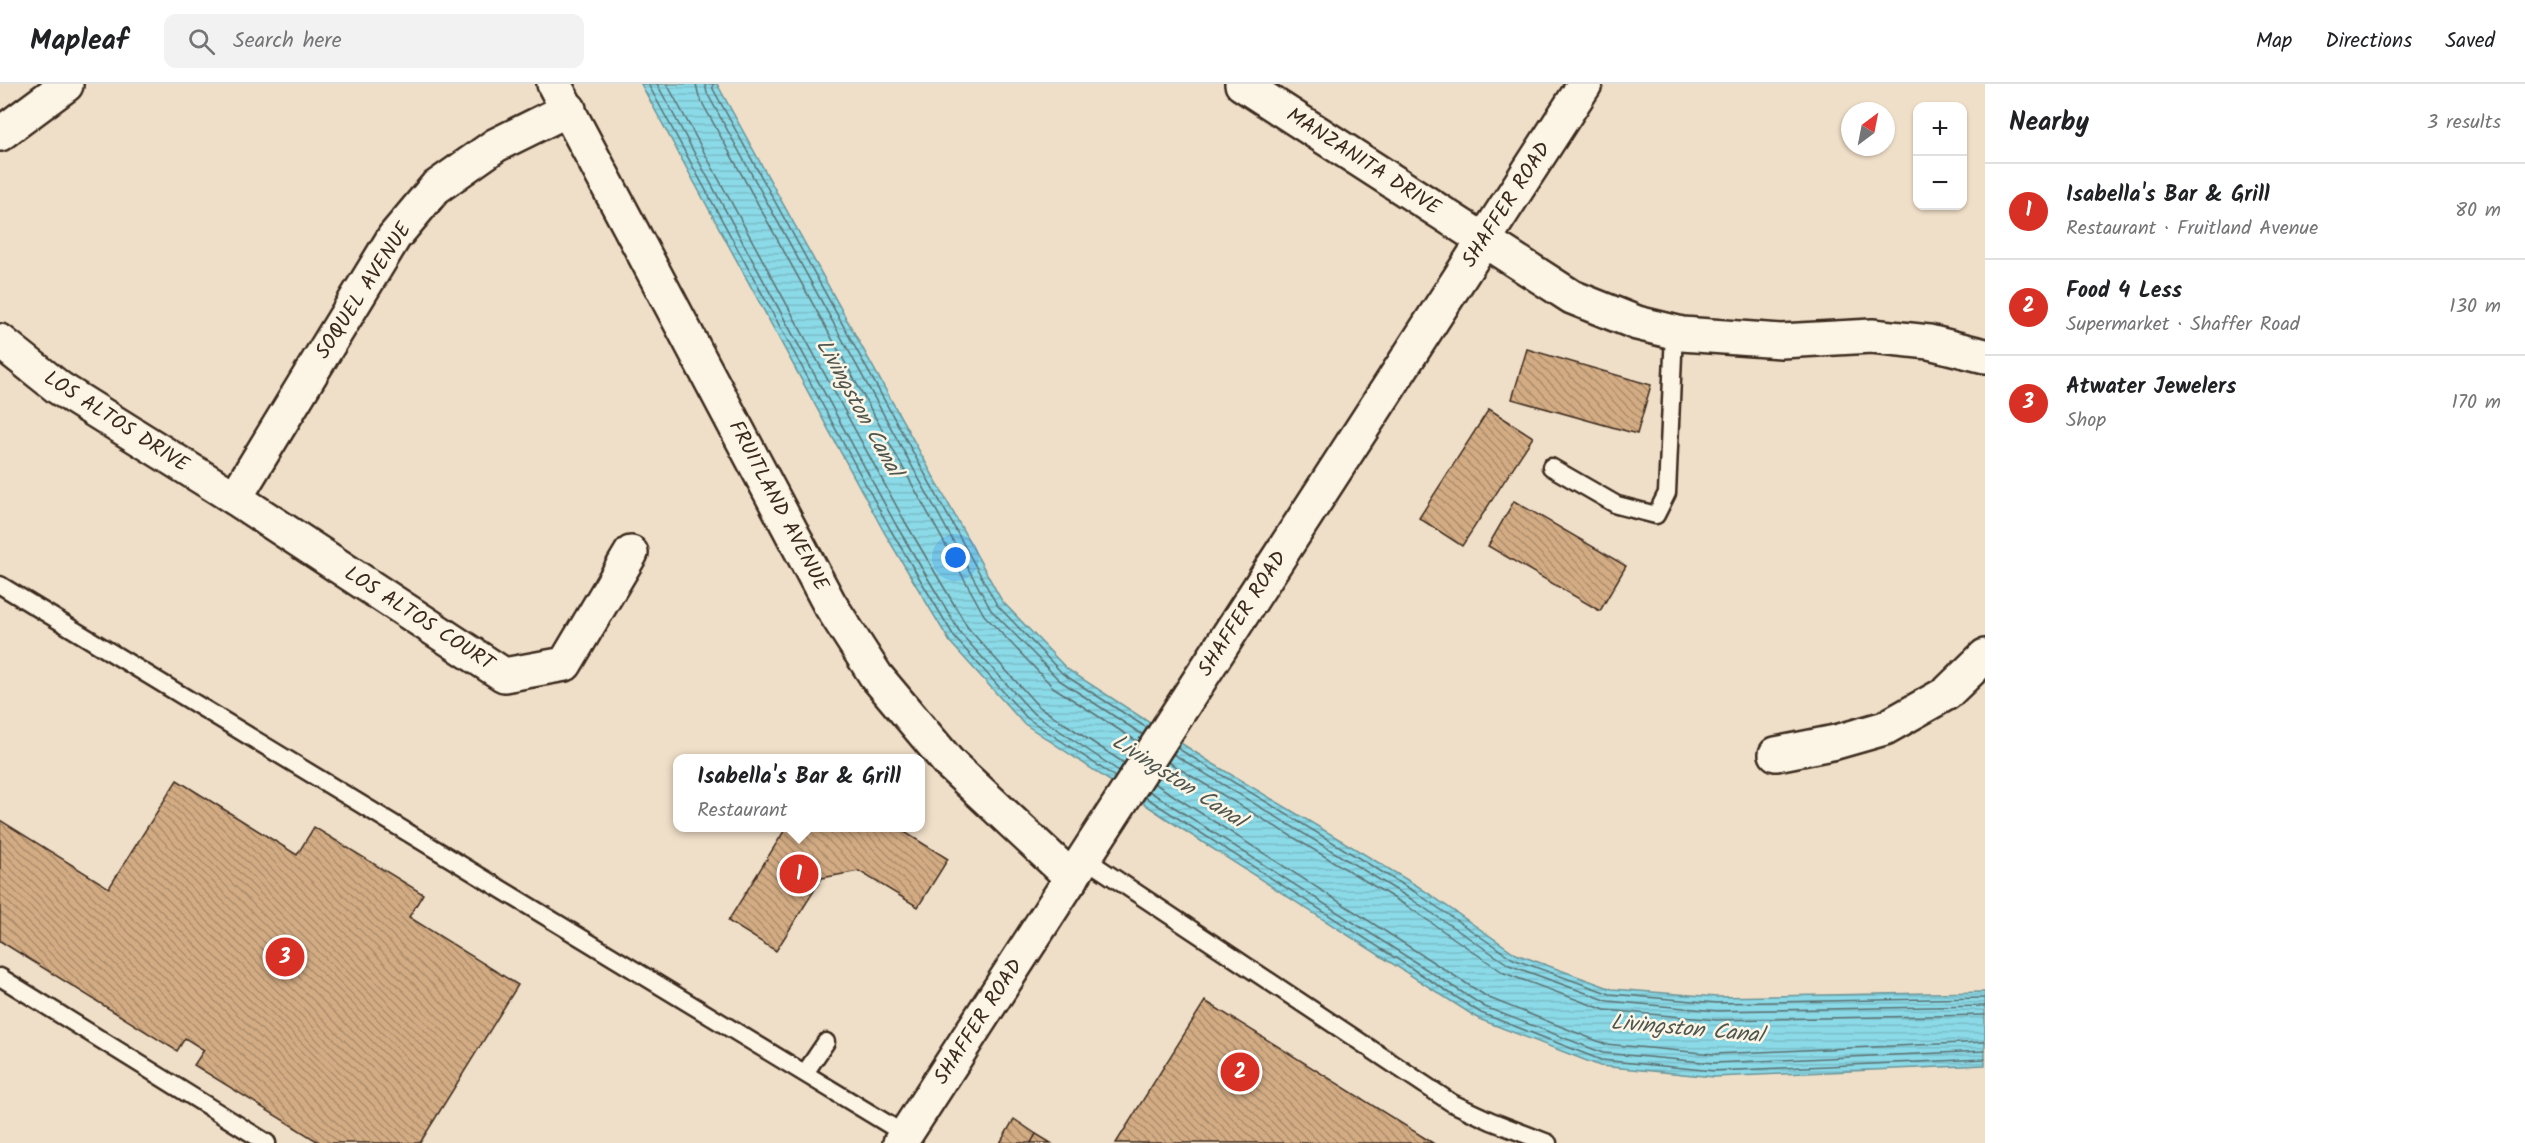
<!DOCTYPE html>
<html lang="en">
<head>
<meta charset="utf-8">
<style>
  body { margin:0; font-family:Kalam,sans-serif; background:#f2f2f2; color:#202124 }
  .controls { position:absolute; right:18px; top:18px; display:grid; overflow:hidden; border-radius:12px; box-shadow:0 2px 4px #0004 }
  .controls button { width:54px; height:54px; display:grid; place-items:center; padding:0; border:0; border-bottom:2px solid #e0e0e0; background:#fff; color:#202124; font:30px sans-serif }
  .compass { position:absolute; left:1841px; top:18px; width:54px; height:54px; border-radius:50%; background:#fff; box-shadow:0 2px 4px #0004; rotate:32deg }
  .you { position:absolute; left:956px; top:474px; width:21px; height:21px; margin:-15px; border:4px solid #fff; border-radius:50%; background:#1a73e8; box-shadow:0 0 0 9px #1a73e833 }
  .badge { display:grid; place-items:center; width:39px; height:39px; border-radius:50%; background:#d93025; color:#fff; font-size:20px; font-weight:700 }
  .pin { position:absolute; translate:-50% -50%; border:3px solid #fff; box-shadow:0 2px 6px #0006 }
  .popup { position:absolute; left:673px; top:670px; width:252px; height:78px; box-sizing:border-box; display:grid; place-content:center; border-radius:12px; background:#fff; filter:drop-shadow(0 2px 4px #0005); font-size:20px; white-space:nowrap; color:#757577 }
  .popup b { font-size:22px; color:#202124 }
  .popup::after { content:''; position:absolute; left:50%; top:100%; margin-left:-12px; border:12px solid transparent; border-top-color:#fff }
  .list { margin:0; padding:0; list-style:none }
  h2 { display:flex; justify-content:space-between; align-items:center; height:78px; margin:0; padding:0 24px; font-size:26px }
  h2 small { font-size:20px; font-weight:400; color:#757577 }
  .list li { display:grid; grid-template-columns:39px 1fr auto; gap:18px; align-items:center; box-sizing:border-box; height:96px; padding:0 24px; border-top:2px solid #e0e0e0 }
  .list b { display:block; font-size:22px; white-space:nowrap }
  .list p { margin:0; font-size:20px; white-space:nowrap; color:#757577 }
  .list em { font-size:20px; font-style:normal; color:#757577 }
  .icon { flex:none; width:33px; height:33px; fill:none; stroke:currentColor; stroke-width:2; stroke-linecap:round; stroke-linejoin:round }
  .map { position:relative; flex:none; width:1985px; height:1059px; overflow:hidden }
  header { display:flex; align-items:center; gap:36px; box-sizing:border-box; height:84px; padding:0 30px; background:#fff; border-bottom:2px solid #e0e0e0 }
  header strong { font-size:28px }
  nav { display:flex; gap:33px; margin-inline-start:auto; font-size:21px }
  .search { width:420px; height:54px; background:#f2f2f2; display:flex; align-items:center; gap:15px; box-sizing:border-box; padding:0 21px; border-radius:12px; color:#757577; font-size:22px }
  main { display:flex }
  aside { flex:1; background:#fff }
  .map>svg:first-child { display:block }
  .water { fill:url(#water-rules); stroke:#6b9497; stroke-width:1.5 }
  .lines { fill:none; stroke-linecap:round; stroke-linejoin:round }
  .shore { stroke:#5b706f; stroke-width:1.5 }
  .building { fill:url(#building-back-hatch); stroke:#3b2a1e; stroke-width:1.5 }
  .lane-casing { stroke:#3b2a1e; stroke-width:21 }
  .street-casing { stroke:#3b2a1e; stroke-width:38 }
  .secondary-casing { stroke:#3b2a1e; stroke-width:38 }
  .lane { stroke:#fcf5e5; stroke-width:16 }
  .street { stroke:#fcf5e5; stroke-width:33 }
  .secondary { stroke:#fcf5e5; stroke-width:33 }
  .labels { text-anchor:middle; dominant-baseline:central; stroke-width:5; stroke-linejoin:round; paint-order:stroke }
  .street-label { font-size:21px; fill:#3b2a1e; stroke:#fcf5e5 }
  .water-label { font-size:22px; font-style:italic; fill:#4f5650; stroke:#fcf5e5 }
</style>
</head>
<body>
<header>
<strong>Mapleaf</strong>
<div class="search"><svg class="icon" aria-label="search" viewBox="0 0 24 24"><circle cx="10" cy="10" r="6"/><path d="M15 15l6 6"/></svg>Search here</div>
<nav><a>Map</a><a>Directions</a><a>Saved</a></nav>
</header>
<main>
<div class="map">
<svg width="1985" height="1059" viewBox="0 0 1985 1059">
  <defs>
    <pattern id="water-rules" width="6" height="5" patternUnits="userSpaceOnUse" patternTransform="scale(1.5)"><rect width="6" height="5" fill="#8bdae8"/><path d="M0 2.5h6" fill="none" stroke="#79bbc7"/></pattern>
    <pattern id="building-back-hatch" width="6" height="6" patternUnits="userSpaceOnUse" patternTransform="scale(1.5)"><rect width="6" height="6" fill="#d3ac84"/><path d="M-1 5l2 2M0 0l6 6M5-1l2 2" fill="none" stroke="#ac8c6b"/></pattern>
  </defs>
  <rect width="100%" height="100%" fill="#f0dfc8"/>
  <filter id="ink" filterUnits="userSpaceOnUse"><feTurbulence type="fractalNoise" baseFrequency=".0167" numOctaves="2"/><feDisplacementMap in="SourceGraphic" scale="12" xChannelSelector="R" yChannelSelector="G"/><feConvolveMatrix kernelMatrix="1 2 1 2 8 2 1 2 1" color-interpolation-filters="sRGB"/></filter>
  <g filter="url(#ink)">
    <polygon class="water" points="641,0 717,0 1002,517 1067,585 1210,678 1419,803 1516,870 1612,905 1717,913 1985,908 1985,981 1714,993 1600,982 1479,935 1182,745 1023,639 950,558 884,448"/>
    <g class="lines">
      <g class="shore">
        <polyline points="648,0 890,445 955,554 1027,634 1115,693"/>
        <polyline points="657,0 896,441 961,550 1032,628 1119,687"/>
        <polyline points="667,0 904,436 968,544 1038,622 1124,679"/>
        <polyline points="696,0 699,13 984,531 1053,603 1138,658"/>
        <polyline points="705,0 707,9 991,526 1059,596 1143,651"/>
        <polyline points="713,0 713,5 997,521 1063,590 1147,644"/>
        <polyline points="1177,664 1415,808 1513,875 1610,910 1717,919 1985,914"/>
        <polyline points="1173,670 1411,815 1509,881 1608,917 1717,927 1985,922"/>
        <polyline points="1168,678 1407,822 1504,889 1605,926 1716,936 1985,931"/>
        <polyline points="1154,699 1489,914 1605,960 1714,970 1985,958"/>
        <polyline points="1149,707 1485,923 1603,969 1714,979 1985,967"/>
        <polyline points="1145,713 1481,929 1601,976 1714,987 1985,975"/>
      </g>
    </g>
    <g class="building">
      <polygon points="1527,265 1651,301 1637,350 1512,315"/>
      <polygon points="1489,325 1533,353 1462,462 1419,434"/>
      <polygon points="1514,417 1626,482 1600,527 1488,462"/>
      <polygon points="177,696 297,771 314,743 423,810 409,833 518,901 420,1059 320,1059 194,981 204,966 185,954 177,967 0,857 0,736 109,804"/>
      <polygon points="786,744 898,744 948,775 918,823 859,787 822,794 776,867 728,837"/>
      <polygon points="1205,917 1433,1059 1116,1059"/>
      <polygon points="1014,1035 1036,1050 1031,1059 1000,1059"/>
      <polygon points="1036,1050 1051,1059 1031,1059"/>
    </g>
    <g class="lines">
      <defs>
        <g id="lane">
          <polyline points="1551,383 1617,421 1656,431 1667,409 1674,248"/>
          <polyline points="0,501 906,1051"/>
          <polyline points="1084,774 1452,1019 1491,1037 1548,1059"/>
          <polyline points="0,893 267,1059"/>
          <polyline points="805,989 826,958"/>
        </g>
        <g id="street">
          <polyline points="554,0 829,519 876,592 949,679 1072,794"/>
          <polyline points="1242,0 1572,213 1637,239 1682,250 1781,257 1872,252 1929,258 1985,272"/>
          <polyline points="0,50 66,1"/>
          <polyline points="0,257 59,304 235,414 504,591 565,580 631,469"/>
          <polyline points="235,414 394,153 435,104 496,61 569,25"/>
          <polyline points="1776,670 1836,658 1885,644 1947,609 1985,572"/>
        </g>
        <polyline id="secondary" points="900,1059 1585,0"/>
      </defs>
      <use href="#lane" class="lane-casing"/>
      <use href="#street" class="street-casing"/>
      <use href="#secondary" class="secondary-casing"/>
      <use href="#lane" class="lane"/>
      <use href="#street" class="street"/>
      <use href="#secondary" class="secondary"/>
    </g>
  </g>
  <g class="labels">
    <g class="street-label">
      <text transform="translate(1363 78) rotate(33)">MANZANITA DRIVE</text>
      <text transform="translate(1507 121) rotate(-57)">SHAFFER ROAD</text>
      <text transform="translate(364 207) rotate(-57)">SOQUEL AVENUE</text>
      <text transform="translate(116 338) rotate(33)">LOS ALTOS DRIVE</text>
      <text transform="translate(778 422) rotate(62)">FRUITLAND AVENUE</text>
      <text transform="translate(1243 530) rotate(-57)">SHAFFER ROAD</text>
      <text transform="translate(419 535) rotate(33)">LOS ALTOS COURT</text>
      <text transform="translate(979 938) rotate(-57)">SHAFFER ROAD</text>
    </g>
    <g class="water-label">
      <text transform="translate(858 324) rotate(61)">Livingston Canal</text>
      <text transform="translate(1178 698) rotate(33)">Livingston Canal</text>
      <text transform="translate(1687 946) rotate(5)">Livingston Canal</text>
    </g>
  </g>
</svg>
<div class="controls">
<button>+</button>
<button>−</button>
</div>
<svg class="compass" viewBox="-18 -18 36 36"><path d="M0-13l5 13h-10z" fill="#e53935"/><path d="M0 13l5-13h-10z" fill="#757577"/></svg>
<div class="you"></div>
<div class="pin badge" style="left:799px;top:790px">1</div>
<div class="popup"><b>Isabella's Bar &amp; Grill</b>Restaurant</div>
<div class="pin badge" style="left:1240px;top:988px">2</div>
<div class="pin badge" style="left:285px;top:873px">3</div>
</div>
<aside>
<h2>Nearby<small>3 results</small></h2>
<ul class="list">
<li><span class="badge">1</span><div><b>Isabella's Bar &amp; Grill</b><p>Restaurant · Fruitland Avenue</p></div><em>80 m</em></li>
<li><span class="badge">2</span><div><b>Food 4 Less</b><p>Supermarket · Shaffer Road</p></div><em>130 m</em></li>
<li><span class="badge">3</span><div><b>Atwater Jewelers</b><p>Shop</p></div><em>170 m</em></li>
</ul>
</aside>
</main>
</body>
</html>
